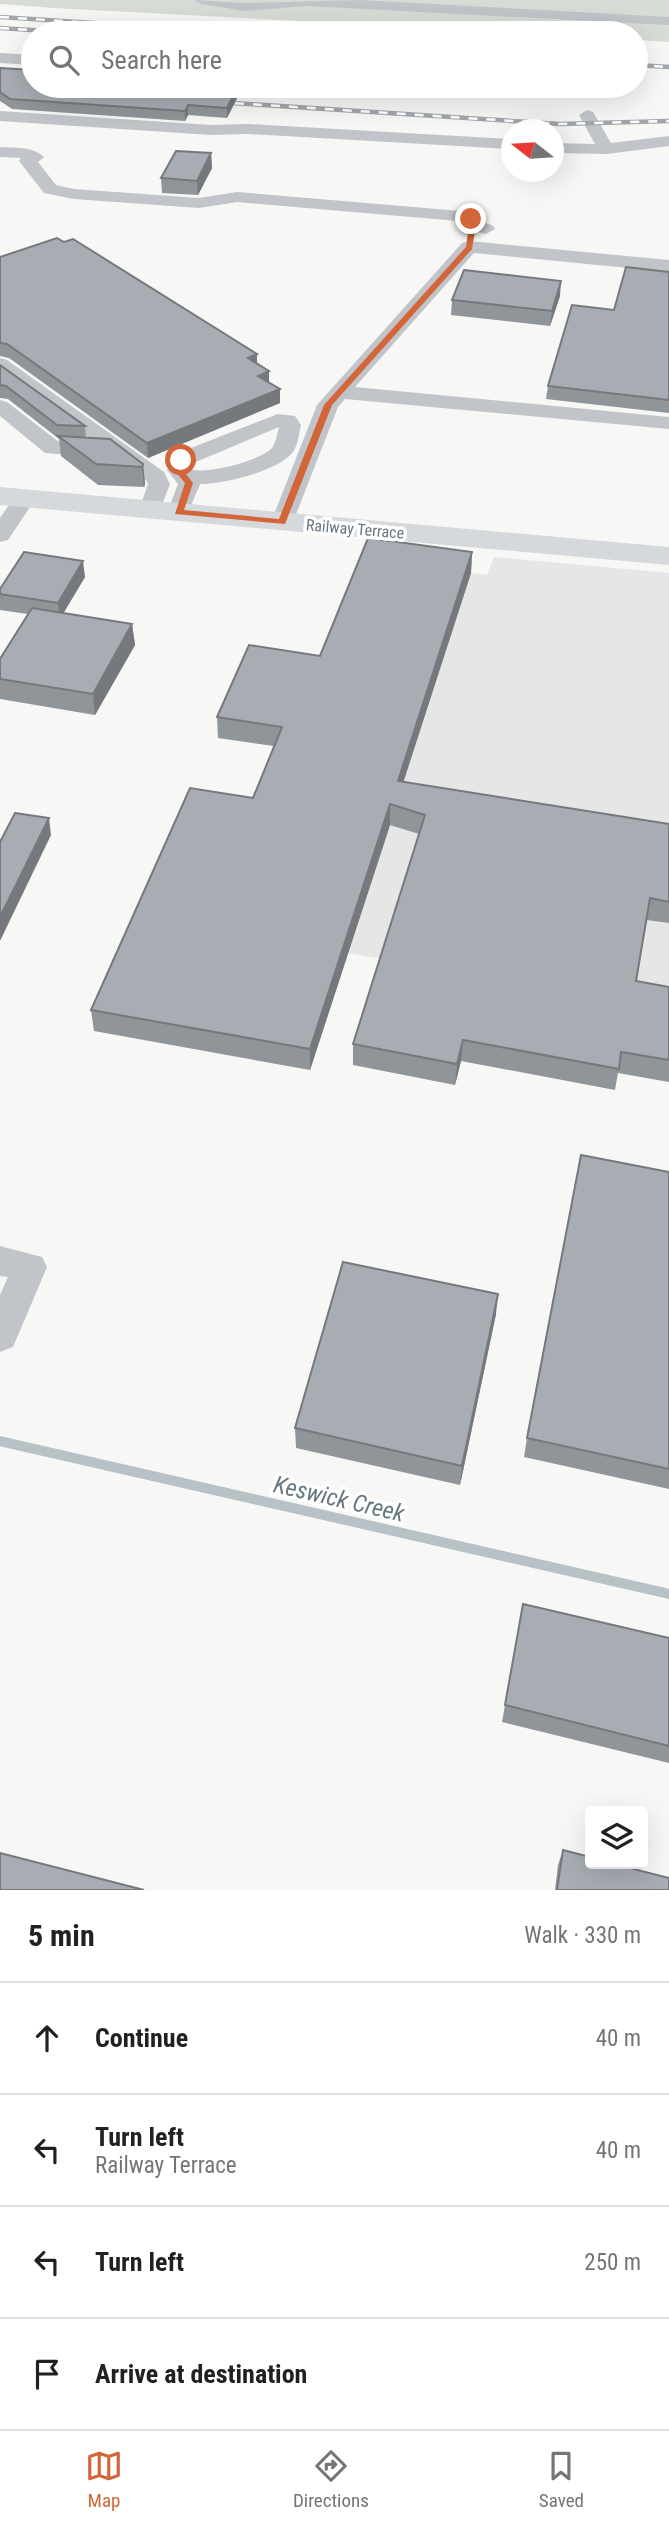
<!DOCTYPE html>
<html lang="en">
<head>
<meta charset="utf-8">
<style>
  body { margin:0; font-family:"Roboto Condensed",sans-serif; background:#f2f2f2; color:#202124 }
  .controls { position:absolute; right:21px; bottom:21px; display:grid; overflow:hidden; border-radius:7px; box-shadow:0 7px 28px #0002 }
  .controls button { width:63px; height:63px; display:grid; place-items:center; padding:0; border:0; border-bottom:2px solid #e0e0e0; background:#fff; color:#202124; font:35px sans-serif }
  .compass { position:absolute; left:501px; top:119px; width:63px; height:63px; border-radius:50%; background:#fff; box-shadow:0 7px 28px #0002; rotate:287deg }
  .stop { position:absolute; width:21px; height:21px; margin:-16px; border:5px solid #d2663a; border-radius:50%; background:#fff }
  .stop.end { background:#d2663a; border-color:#fff; box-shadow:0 2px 7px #0008 }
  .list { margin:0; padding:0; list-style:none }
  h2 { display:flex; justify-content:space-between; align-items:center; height:91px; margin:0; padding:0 28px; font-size:30px }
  h2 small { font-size:23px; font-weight:400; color:#757577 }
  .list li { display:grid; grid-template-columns:46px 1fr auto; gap:21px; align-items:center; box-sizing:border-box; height:112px; padding:0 28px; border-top:2px solid #e0e0e0 }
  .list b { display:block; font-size:26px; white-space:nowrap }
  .list p { margin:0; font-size:23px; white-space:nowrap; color:#757577 }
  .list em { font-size:23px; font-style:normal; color:#757577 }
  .icon { flex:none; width:38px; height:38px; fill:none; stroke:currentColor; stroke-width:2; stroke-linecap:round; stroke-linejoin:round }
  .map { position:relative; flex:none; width:669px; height:1890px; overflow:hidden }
  .search { position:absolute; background:#fff; box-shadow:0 7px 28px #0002; left:21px; right:21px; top:21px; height:77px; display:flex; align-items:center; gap:18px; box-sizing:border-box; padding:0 24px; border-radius:38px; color:#757577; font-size:26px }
  .sheet { height:539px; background:#fff }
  nav { display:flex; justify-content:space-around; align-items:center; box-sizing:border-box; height:98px; border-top:2px solid #e0e0e0; background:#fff; font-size:19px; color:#757577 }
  nav a { display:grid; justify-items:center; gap:4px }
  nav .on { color:#d2663a }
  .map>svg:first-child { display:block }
  .built { fill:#e5e6e5 }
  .green { fill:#d7dcd5 }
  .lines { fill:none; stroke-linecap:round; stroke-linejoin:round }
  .stream { stroke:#b8c1c6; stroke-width:10 }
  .minor { fill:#c1c4c8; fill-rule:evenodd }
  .major { fill:#d5d9dc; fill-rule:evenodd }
  .rail-casing { stroke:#a1a6ac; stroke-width:4.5 }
  .rail { stroke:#fff; stroke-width:2.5; stroke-dasharray:9; stroke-linecap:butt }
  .wall { fill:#90959a }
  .shaded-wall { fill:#75797d }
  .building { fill:#a7adb3; stroke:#75797d; stroke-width:2 }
  .route { fill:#d2663a }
  .labels { text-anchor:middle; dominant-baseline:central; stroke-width:7; stroke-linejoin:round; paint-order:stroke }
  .far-street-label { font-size:16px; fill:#697683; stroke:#fff }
  .near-water-label { font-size:24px; font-style:italic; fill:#65777f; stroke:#fff }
</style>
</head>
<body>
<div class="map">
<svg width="669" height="1890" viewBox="0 0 669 1890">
  <rect width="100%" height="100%" fill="#f7f7f5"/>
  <polygon class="built" points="494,557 669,573 669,1009 348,953 471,573 487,575"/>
  <polygon class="green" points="0,0 669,0 669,42 636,40 636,33 523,33 54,8 0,4"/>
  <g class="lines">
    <polyline class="stream" points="0,1441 669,1594"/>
    <g class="minor">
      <polygon points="194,0 245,3 360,0 669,17 669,25 307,6 245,11 201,4"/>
      <polygon points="0,53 33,55 33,65 0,63"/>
      <polygon points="587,110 593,112 611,143 669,136 669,146 607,154 554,153 554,143 595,144 579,115"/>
      <polygon points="0,111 211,125 248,124 512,139 512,149 248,134 211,135 0,121"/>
      <path d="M0 147C15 148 32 146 44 157L38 162 56 185 74 189 199 198 237 192 461 211 477 216 481 222 492 225 495 229 486 234 467 229 458 221 237 202 199 208 74 199 44 193 19 161 21 158 0 157Z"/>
      <polygon points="469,241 669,260 669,272 474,253 355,387 669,417 669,429 345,399 338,407 293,522 290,527 274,527 271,522 317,405 462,243"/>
      <polygon points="0,358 7,360 164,472 170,484 158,515 142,515 139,510 148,484 146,480 108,453 99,457 45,453 0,416 0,400 7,402 59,442 96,443 0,374"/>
      <path d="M278 414 295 416 301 425C299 433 298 445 293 452 279 471 223 484 200 484L186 518H170L167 513 178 484 167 470 173 455ZM279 427C277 434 276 443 272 448 260 461 205 475 189 469L191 464Z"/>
      <polygon points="25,491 33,493 36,498 8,540 0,542 0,518 17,493"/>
      <polygon points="0,1246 42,1257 47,1267 13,1347 0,1352 0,1295 8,1277 0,1276"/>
    </g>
    <polygon class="major" points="0,487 669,547 669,565 0,505"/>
    <defs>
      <g id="rail">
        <polyline points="0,17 250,33"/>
        <polyline points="0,28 77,33"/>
        <polyline points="636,65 669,67"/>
        <polyline points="217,102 560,124 669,121"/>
      </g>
    </defs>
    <use href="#rail" class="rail-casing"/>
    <use href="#rail" class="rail"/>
  </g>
  <g class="wall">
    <polygon points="0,68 240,92 227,118 188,115 185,121 12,109 0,101"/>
    <polygon points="211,153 212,168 198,195 162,193 161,178"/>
    <polygon points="0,257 257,354 257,364 269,383 280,389 280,403 148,458 9,358 0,356"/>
    <polygon points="669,272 669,413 546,399 548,386 614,310"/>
    <polygon points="560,296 550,326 451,315 452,300"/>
    <polygon points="0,365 85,426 86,438 143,464 145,484 144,487 98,485 61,456 59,439 8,399 0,398"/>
    <polygon points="472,552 471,573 403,782 669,824 669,923 647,920 636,981 669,987 669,1082 618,1073 615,1090 461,1061 455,1085 353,1065 353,1044 419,834 390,825 310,1070 94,1031 91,1010 253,798 274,746 218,738 217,717 320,656"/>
    <polygon points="85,577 63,613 132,624 135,645 95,715 0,699 0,659 28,614 0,610 0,589"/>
    <polygon points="669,1172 669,1489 524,1457 527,1438"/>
    <polygon points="496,1314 460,1485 296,1448 295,1428"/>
    <polygon points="523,1604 669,1638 669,1763 502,1722"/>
    <polygon points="563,1850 669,1890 555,1890 558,1865"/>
  </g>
  <g class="shaded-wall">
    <polygon points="238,86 239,86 240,92 227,118 227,108"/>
    <polygon points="188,105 188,115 185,121 185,111"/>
    <polygon points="211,153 212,168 198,195 197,181"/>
    <polygon points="561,281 560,296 550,326 552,311"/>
    <polygon points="257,354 257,368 248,358"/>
    <polygon points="269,371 269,385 258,376"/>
    <polygon points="280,389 280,403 148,458 147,443"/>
    <polygon points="143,464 145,484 144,487 142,467"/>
    <polygon points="472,552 471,573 397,802 398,781"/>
    <polygon points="83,561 85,577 60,619 58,603"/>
    <polygon points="132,624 135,645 95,715 93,694"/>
    <polygon points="390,804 390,825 310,1070 310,1049"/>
    <polygon points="49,818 51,835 0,941 0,917"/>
    <polygon points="463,1040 461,1061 455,1085 457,1064"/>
    <polygon points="498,1294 496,1314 460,1485 462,1466"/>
  </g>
  <g class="building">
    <polygon points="0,68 33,70 33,86 238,86 227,108 188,105 185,111 10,99 0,92"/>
    <polygon points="176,151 211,153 197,181 161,178"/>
    <polygon points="57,238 64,242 73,239 257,354 248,358 269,371 258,376 280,389 147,443 7,344 0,343 0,257"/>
    <polygon points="626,267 669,272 669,400 548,386 572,305 614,310"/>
    <polygon points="464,270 561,281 552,311 452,300"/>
    <polygon points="0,365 85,426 57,425 6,386 0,385"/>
    <polygon points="58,436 110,439 143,464 142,467 96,464"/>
    <polygon points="368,538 472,552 398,781 669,824 669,902 650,898 636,981 669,987 669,1060 621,1052 619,1069 463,1040 457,1064 353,1044 425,815 390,804 310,1049 91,1010 190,788 253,798 282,727 217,717 249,645 320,656"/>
    <polygon points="24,552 83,561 58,603 0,594 0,589"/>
    <polygon points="32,608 132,624 93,694 0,679 0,659"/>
    <polygon points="15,813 49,818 0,917 0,842"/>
    <polygon points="581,1155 669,1172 669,1469 527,1438"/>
    <polygon points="343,1262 498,1294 462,1466 295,1428"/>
    <polygon points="523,1604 669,1638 669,1746 505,1705"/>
    <polygon points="563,1850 590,1857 590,1864 614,1864 669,1878 669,1890 557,1890"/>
    <polygon points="0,1853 144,1890 0,1890"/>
  </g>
  <polygon class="route" points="471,217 476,225 472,249 332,405 285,524 175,514 185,483 174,470 177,460 181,458 185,460 182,469 193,483 184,510 279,519 324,405 466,247 469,225 467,219"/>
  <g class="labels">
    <g class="far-street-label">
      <text transform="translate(355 529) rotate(5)">Railway Terrace</text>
    </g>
    <g class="near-water-label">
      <text transform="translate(339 1499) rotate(13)">Keswick Creek</text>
    </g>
  </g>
</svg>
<div class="controls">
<button><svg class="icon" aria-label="layers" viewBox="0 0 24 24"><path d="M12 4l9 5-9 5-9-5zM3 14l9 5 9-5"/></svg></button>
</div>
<svg class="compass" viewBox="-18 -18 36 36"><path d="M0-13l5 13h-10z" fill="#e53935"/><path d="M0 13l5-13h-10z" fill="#757577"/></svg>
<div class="stop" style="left:181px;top:460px"></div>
<div class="stop end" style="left:471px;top:219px"></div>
<div class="search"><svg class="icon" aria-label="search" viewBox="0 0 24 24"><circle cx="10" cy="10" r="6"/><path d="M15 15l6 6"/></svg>Search here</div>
</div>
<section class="sheet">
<h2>5 min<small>Walk · 330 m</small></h2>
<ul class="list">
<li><svg class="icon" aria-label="ahead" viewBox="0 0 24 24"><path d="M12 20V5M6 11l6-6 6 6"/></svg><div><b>Continue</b></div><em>40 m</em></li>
<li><svg class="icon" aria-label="left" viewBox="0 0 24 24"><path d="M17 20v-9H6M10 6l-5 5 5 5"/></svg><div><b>Turn left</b><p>Railway Terrace</p></div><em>40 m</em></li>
<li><svg class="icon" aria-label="left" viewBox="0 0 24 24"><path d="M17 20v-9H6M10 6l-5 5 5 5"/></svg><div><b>Turn left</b></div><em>250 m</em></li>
<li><svg class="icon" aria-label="arrive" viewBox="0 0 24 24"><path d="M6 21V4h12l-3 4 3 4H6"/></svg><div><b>Arrive at destination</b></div></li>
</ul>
</section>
<nav>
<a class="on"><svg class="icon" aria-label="map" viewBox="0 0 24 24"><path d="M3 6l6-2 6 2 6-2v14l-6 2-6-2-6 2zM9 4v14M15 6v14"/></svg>Map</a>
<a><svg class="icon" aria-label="directions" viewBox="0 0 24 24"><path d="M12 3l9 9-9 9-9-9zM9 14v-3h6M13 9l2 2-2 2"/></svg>Directions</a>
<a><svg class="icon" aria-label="saved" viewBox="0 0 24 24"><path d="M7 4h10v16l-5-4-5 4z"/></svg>Saved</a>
</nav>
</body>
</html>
